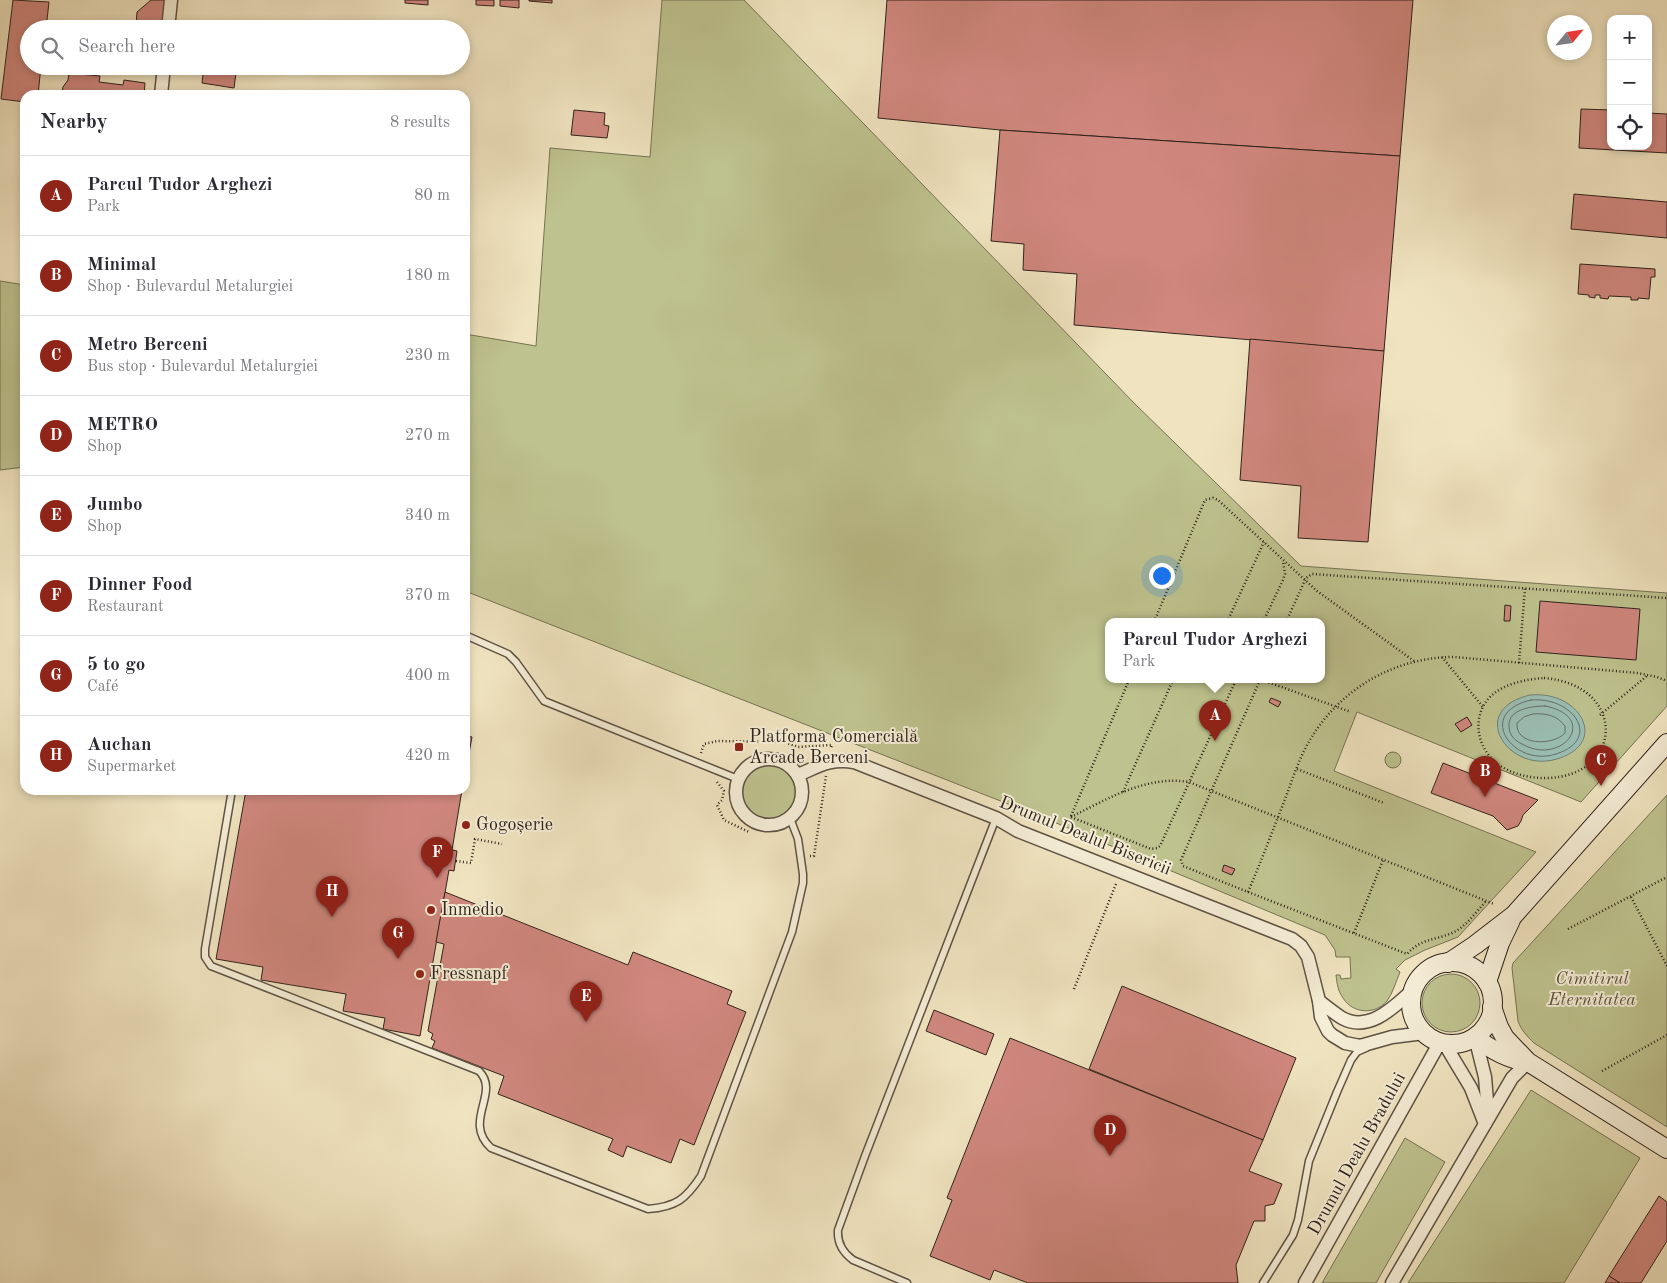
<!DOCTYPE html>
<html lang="en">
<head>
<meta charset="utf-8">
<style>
  body { margin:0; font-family:"Old Standard TT",serif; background:#f7f7f7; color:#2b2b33 }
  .controls { position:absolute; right:15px; top:15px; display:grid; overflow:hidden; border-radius:10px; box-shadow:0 2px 8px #0003 }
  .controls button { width:45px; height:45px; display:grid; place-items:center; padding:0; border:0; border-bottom:1px solid #e1e1e2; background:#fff; color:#2b2b33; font:25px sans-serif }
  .compass { position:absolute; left:1547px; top:15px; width:45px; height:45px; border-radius:50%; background:#fff; box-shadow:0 2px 8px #0003; rotate:61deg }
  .you { position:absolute; left:1161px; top:575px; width:18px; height:18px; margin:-12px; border:4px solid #fff; border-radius:50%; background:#1a73e8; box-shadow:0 0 0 8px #1a73e833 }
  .badge { display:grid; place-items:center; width:32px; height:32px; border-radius:50%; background:#8f2418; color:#fff; font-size:16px; font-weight:700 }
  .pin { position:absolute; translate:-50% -41px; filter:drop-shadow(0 1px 2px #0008) }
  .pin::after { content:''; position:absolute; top:26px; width:18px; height:15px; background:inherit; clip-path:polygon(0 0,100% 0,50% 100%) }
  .popup { position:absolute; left:1105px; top:618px; width:220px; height:65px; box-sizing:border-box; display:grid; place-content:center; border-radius:10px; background:#fff; filter:drop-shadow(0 1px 4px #0005); font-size:16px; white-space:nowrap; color:#7c7c81 }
  .popup b { font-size:19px; color:#2b2b33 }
  .popup::after { content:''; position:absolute; left:50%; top:100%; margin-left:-10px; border:10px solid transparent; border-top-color:#fff }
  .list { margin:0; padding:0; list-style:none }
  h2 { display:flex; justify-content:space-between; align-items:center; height:65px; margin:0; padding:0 20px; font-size:21px }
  h2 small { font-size:16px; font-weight:400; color:#7c7c81 }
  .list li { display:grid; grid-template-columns:32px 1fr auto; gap:15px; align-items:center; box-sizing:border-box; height:80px; padding:0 20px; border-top:1px solid #e1e1e2 }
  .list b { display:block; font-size:19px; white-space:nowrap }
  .list p { margin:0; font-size:16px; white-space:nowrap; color:#7c7c81 }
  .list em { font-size:16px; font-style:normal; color:#7c7c81 }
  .icon { flex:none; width:28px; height:28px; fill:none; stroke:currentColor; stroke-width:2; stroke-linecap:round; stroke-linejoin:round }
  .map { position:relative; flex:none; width:1667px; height:1283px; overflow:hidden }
  .search { position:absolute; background:#fff; box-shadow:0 2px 8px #0003; left:20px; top:20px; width:450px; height:55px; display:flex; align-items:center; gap:12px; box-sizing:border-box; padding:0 18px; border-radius:28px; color:#7c7c81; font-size:19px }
  .panel { position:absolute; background:#fff; box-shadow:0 2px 8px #0003; left:20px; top:90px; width:450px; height:705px; border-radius:15px }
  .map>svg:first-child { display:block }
  .green { fill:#bec28e; stroke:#767255; fill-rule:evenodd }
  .water { fill:#9abeb3; stroke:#6f8077 }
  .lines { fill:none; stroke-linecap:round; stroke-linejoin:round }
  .shore { stroke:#647068; stroke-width:1 }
  .building { fill:#d0877e; stroke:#2f231c }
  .lane-casing { stroke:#5f5345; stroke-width:9 }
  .street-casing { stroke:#5f5345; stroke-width:15 }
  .secondary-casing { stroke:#2f231c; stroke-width:20 }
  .path { stroke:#2f231c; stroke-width:2.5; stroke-dasharray:1 2.5; stroke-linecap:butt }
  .lane { stroke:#f5edd6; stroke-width:6 }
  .street { stroke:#f5edd6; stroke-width:12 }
  .secondary { stroke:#f5edd6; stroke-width:18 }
  .poi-dot { fill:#8f2418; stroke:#f5edd6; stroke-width:2 }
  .labels { text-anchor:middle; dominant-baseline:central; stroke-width:4; stroke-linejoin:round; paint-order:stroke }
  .poi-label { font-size:18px; fill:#2f231c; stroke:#f5edd6; text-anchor:start }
  .street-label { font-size:18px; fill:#2f231c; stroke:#f5edd6 }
  .park-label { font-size:18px; font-style:italic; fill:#5a533e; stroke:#f5edd6 }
</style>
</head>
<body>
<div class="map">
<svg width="1667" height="1283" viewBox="0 0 1667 1283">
  <rect width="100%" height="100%" fill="#f0e4c0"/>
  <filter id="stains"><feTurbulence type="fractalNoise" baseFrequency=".004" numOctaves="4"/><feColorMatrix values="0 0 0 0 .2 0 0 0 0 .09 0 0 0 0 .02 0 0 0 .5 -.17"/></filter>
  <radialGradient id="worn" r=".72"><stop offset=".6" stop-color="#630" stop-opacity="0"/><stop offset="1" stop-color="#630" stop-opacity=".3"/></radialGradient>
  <g class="green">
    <path d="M662 0H744L1135 404 1301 566 1667 593V706L1581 802 1357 712 1334 771 1536 852 1458 937 1425 950 1405 960 1396 969 1400 972C1396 981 1393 993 1387 1001 1375 1015 1353 1014 1343 998 1338 991 1337 984 1336 975H1340L1341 979 1351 978 1350 957H1336L1335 950 1325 935 1049 820 465 591V334L536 346 550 148 650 157ZM1109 622H1321V680H1109Z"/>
    <polygon points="0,281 25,285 25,467 0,470"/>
    <circle cx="1393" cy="760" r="8"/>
    <circle cx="770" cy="792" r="28"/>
    <path d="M1667 795V1127L1534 1043C1527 1036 1521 1030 1518 1021L1512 968 1513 963Z"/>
    <circle cx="1451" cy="1003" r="29"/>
    <polygon points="1531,1090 1640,1158 1564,1283 1408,1283"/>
    <polygon points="1405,1138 1445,1162 1376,1283 1322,1283"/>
  </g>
  <path class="water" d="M1530 695C1580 690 1610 743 1557 759 1508 774 1466 710 1530 695Z"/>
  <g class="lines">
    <g class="shore">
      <path d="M1531 700C1573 696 1603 739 1556 754 1513 768 1474 713 1531 700Z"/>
      <path d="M1545 706C1601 717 1562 767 1522 744 1515 741 1509 735 1509 726 1508 709 1532 706 1545 706Z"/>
      <path d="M1533 714C1545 713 1557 715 1565 726V733C1553 746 1515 746 1517 723L1524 717Z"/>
    </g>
  </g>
  <g class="building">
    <polygon points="13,0 49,2 46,29 29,29 29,66 41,66 38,95 25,95 25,102 1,99"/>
    <polygon points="151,0 166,0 162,29 136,26 137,12"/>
    <polygon points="405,0 428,0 428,5 405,3"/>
    <polygon points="476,0 494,0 494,6 476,5"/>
    <polygon points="500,0 519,0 519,8 500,6"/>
    <polygon points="529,0 552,0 552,3 529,1"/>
    <polygon points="887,0 1413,0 1400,156 1000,130 878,118"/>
    <polygon points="204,66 237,66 234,88 202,83"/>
    <polygon points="69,73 100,76 99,82 123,85 124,80 145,83 144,95 75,95 62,93 63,87 68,80"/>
    <polygon points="1581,109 1611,110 1611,146 1648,146 1648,113 1667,114 1667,153 1579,148"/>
    <polygon points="574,110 605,113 604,125 609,126 607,138 571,135"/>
    <polygon points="1000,130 1400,156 1384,351 1074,325 1077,274 1023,270 1024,244 991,241"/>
    <polygon points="1574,194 1667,202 1667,238 1571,229"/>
    <polygon points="1580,264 1655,269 1655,277 1651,277 1649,299 1638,298 1638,300 1631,300 1631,297 1609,296 1608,299 1600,298 1600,295 1595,295 1595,298 1589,297 1589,295 1578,294"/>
    <polygon points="1250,339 1384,351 1368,542 1298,538 1301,486 1240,480"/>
    <polygon points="1540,601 1640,609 1636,660 1536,652"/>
    <polygon points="1505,605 1511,606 1510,621 1504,621"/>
    <polygon points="1271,698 1281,702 1278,707 1269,702"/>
    <polygon points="1467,717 1472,725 1461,732 1455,724"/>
    <polygon points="465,736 472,737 465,775"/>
    <polygon points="1443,763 1538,800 1523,815 1521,821 1518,826 1507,830 1493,816 1431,793"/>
    <polygon points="246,790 462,790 452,850 457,851 454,871 449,870 420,1036 383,1029 385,1018 343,1011 346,994 261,980 263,967 216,959"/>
    <polygon points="1224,865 1235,869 1232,875 1222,871"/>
    <polygon points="445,892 628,965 633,952 732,991 727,1004 746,1012 694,1145 680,1139 671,1163 627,1146 623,1157 608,1150 613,1139 498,1094 504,1076 432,1048 435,1041 431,1039 433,1034 428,1031 444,944 436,942"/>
    <polygon points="1122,986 1296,1058 1263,1140 1089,1069"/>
    <polygon points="934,1010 994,1034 986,1055 926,1031"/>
    <polygon points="1010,1038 1263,1140 1249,1171 1282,1184 1274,1204 1265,1206 1265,1221 1254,1221 1236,1265 1238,1283 1028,1283 994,1270 990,1280 930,1256 952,1200 947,1198"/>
    <polygon points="1659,1196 1667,1202 1667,1241 1641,1283 1620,1283 1609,1276"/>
    <polygon points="1609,1276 1620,1283 1605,1283"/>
  </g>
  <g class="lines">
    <defs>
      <g id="lane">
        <polyline points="465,635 508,654 516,662 544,701 738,779"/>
        <path d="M232 790 205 949V957L211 966 479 1071C501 1093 462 1121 491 1148L648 1209C676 1207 686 1199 701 1176L792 932 803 883V874L798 839 790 818"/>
        <path d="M907 1283 853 1260C842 1252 837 1243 838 1230L865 1156 996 818"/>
        <polyline points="1263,1283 1293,1235 1298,1220 1309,1161 1337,1092 1351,1060 1357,1052 1366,1048"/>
      </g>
      <g id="street">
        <polyline points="168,29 171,0"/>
        <polyline points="161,95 164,66"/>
        <circle cx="769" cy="792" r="33"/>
        <path d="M798 775C819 766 831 758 854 762L996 818 1018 831 1292 939 1301 946 1308 957 1319 1001 1321 1017 1328 1031 1332 1035 1345 1043 1360 1046 1392 1037 1424 1033"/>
        <path d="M1319 1001C1327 1007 1334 1013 1342 1018 1369 1033 1394 1007 1413 990"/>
        <polyline points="1475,1037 1485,1077 1487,1101 1486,1119"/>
        <polyline points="1444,1043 1471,1088 1485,1124"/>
        <polyline points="1305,1283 1440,1042"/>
        <polyline points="1392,1283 1512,1078 1528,1062"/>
      </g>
      <g id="secondary">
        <circle cx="1452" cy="1003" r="41"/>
        <polyline points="1448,963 1475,945 1514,915 1667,743"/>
        <polyline points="1487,982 1500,943 1511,920"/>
        <polyline points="1492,1007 1499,1027 1505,1038 1528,1062 1667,1149"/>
        <path d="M1475 1037C1491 1050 1507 1059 1527 1062"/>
      </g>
    </defs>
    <use href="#lane" class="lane-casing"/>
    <use href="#street" class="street-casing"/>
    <use href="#secondary" class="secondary-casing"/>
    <g class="path">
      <polyline points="1154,622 1205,500 1213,498 1218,500 1317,591 1414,661"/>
      <polyline points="1227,622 1264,542"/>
      <polyline points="1263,622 1283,580 1285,574 1283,561"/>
      <polyline points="1286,622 1306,578 1312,574 1667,598"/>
      <polyline points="1442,657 1483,707"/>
      <polyline points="1519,663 1525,588"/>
      <path d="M1544 678C1628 685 1624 777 1546 778 1529 778 1514 775 1499 765 1485 755 1476 737 1479 719 1484 688 1517 680 1544 678Z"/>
      <path d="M1260 680 1181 860 1183 866 1248 892C1260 864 1271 835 1282 807 1290 787 1296 766 1306 747 1335 692 1392 657 1454 657L1638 673 1657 677 1667 681"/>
      <polyline points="1262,680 1351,712"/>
      <polyline points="1600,715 1648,675"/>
      <polyline points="701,753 704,744 717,741 784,742 798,747 832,745 831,748"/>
      <polyline points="1297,769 1384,803"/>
      <polyline points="717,782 724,791 722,800 717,805 724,820 749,832"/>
      <polyline points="1123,792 1173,680"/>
      <polyline points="1071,816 1129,680"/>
      <path d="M1071 817C1107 799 1147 775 1189 782L1494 904"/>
      <polyline points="1071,817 1151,849 1157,848 1160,846 1236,680"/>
      <polyline points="810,856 814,856 826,776"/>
      <polyline points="456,861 471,863 475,839 502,844"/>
      <path d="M1248 892 1407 954C1422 938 1433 941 1452 933 1466 927 1476 912 1486 901"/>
      <polyline points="1631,897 1667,966"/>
      <polyline points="1568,929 1667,877"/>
      <polyline points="1354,933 1383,860"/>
      <polyline points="1074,989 1116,884"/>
      <polyline points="1602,1071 1667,1035"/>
    </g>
    <use href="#lane" class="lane"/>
    <use href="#street" class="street"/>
    <use href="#secondary" class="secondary"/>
  </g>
  <g class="poi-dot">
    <rect x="734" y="742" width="10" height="10" rx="2.5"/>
    <circle cx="466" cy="825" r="5"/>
    <circle cx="431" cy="910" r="5"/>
    <circle cx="420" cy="974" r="5"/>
  </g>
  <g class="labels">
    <g class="poi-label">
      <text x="749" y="737">Platforma Comercială<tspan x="749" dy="21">Arcade Berceni</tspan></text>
      <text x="476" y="825">Gogoșerie</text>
      <text x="441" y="910">Inmedio</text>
      <text x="430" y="974">Fressnapf</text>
    </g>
    <g class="street-label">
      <text transform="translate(1085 836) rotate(22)">Drumul Dealul Bisericii</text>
      <text transform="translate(1357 1154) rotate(-61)">Drumul Dealu Bradului</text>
    </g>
    <g class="park-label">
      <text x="1592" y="979">Cimitirul<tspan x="1592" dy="21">Eternitatea</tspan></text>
    </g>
  </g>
  <rect width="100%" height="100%" filter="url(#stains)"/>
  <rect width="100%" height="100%" fill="url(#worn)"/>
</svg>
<div class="controls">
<button>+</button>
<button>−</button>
<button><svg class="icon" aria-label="locate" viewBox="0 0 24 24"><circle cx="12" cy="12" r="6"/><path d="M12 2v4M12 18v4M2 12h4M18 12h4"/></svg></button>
</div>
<svg class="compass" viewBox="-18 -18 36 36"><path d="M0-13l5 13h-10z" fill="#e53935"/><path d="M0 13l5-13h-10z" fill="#7c7c81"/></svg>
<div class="you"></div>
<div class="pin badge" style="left:1215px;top:741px">A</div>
<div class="popup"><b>Parcul Tudor Arghezi</b>Park</div>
<div class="pin badge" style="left:1485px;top:797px">B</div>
<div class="pin badge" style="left:1601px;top:786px">C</div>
<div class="pin badge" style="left:1110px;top:1156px">D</div>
<div class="pin badge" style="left:586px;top:1022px">E</div>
<div class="pin badge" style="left:437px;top:878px">F</div>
<div class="pin badge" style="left:398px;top:959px">G</div>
<div class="pin badge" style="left:332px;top:917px">H</div>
<div class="search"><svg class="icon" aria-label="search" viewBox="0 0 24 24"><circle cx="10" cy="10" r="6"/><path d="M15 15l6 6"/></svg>Search here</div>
<section class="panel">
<h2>Nearby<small>8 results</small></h2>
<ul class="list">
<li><span class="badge">A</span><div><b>Parcul Tudor Arghezi</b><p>Park</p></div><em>80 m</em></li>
<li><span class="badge">B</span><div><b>Minimal</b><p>Shop · Bulevardul Metalurgiei</p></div><em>180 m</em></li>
<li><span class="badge">C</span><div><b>Metro Berceni</b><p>Bus stop · Bulevardul Metalurgiei</p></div><em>230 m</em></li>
<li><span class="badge">D</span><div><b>METRO</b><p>Shop</p></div><em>270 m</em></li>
<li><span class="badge">E</span><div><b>Jumbo</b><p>Shop</p></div><em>340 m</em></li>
<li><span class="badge">F</span><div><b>Dinner Food</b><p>Restaurant</p></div><em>370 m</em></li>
<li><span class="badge">G</span><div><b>5 to go</b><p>Café</p></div><em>400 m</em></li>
<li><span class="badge">H</span><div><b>Auchan</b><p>Supermarket</p></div><em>420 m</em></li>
</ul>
</section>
</div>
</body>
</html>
